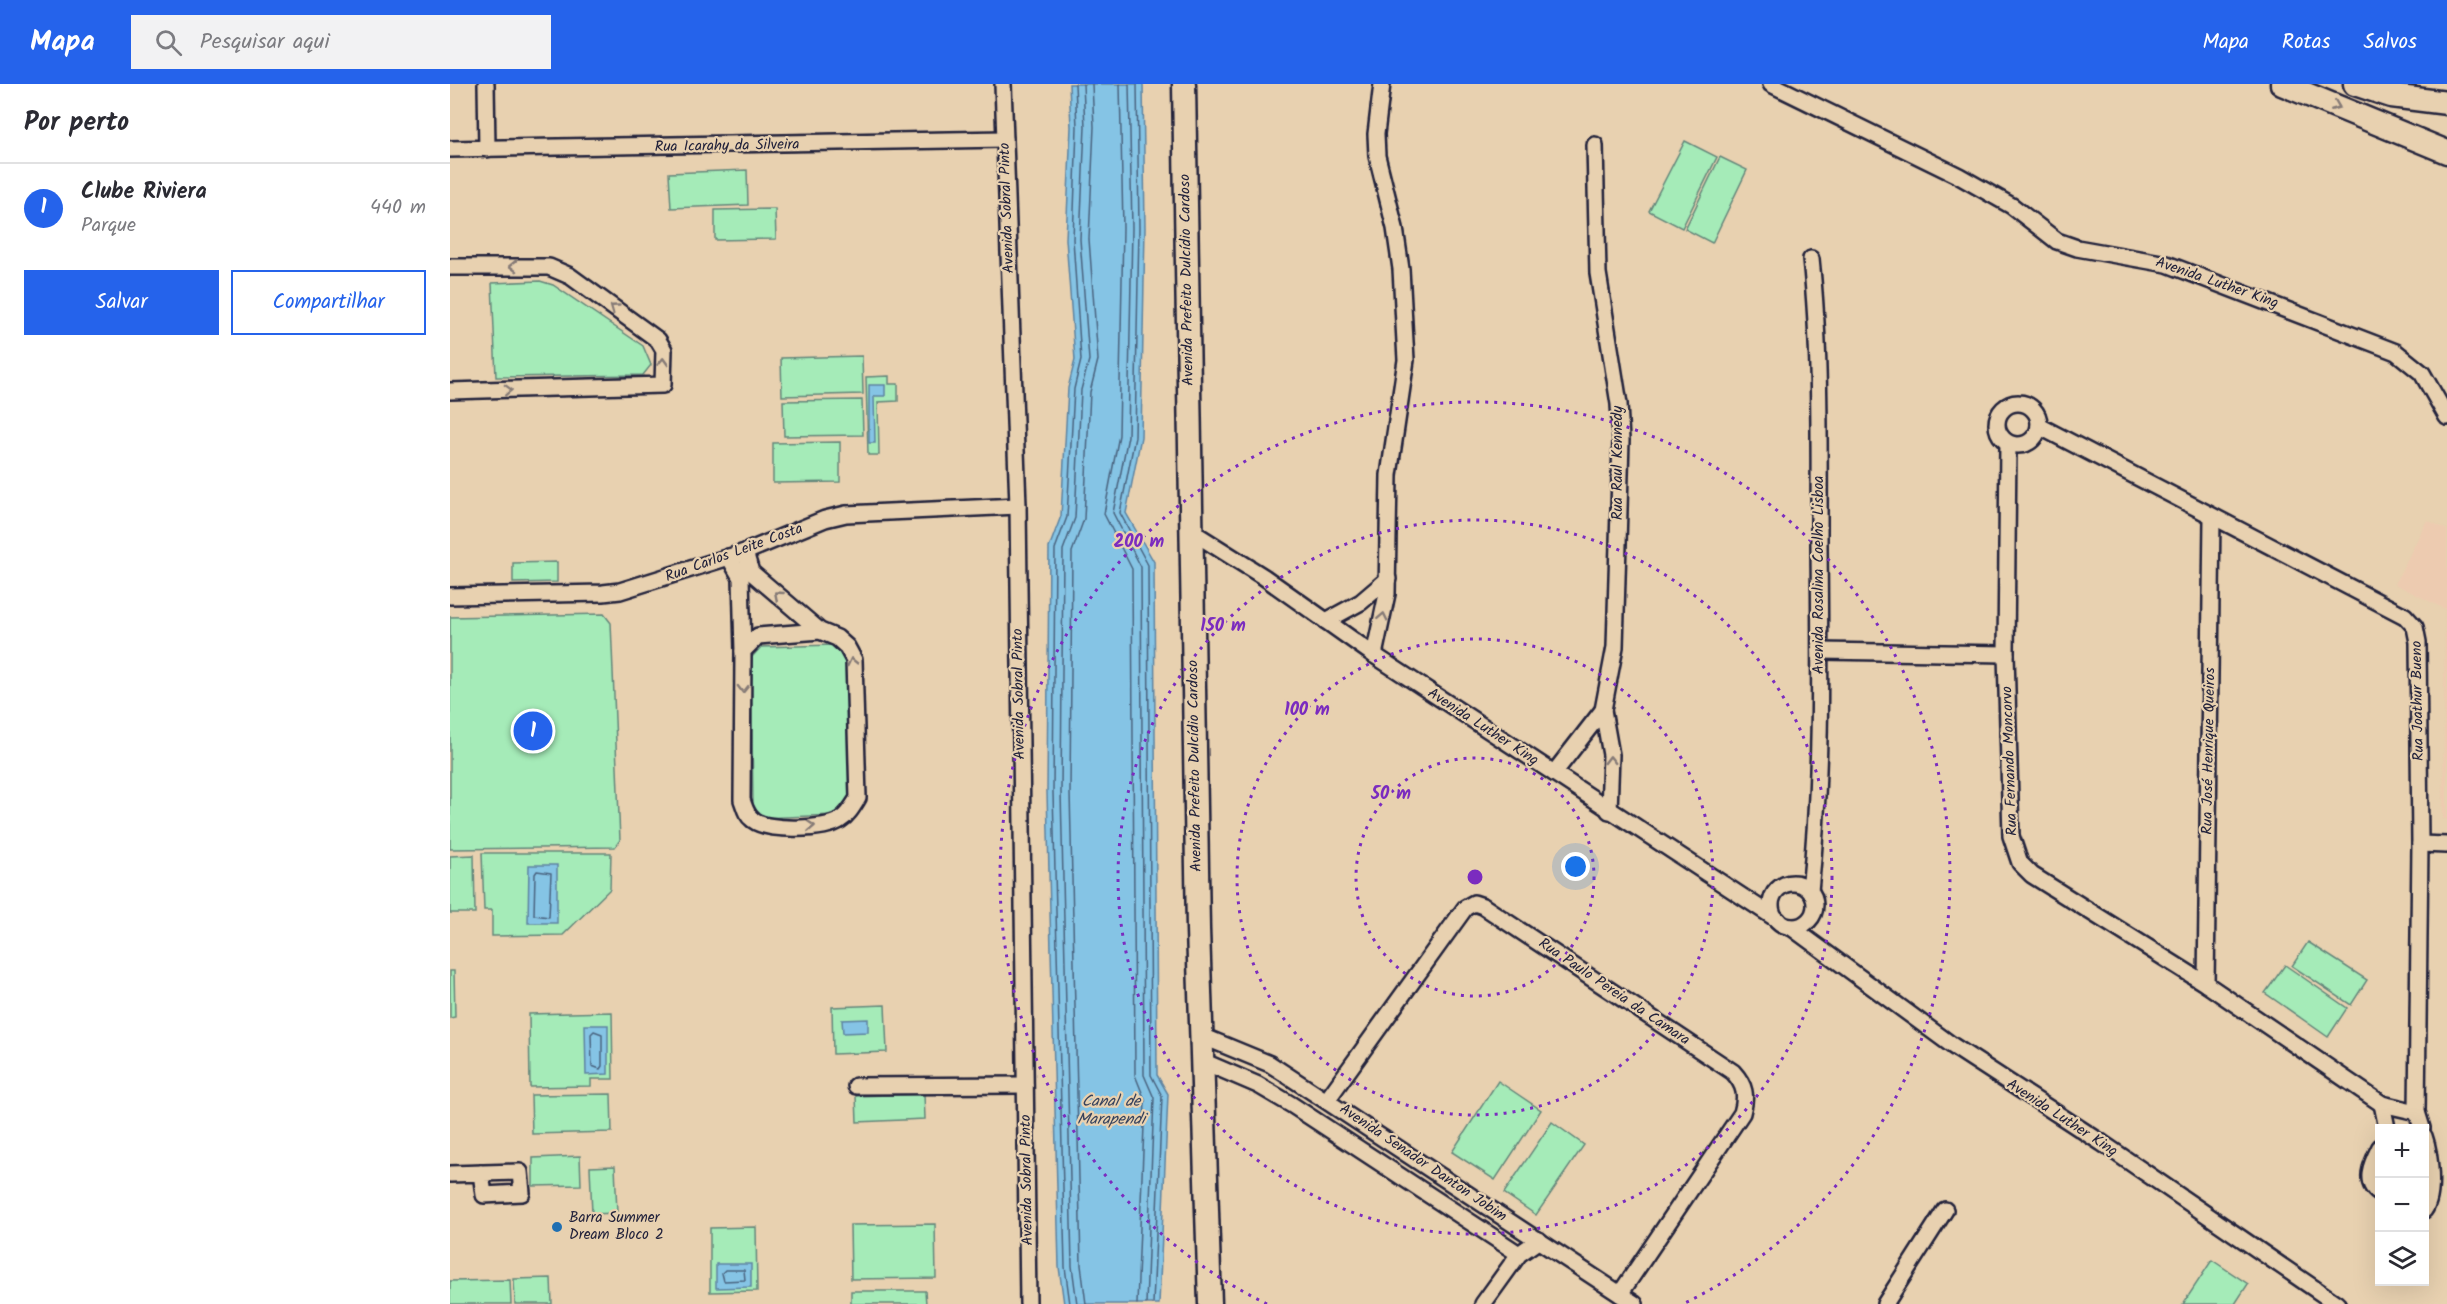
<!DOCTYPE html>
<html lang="pt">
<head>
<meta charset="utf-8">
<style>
  body { margin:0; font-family:Kalam,sans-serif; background:#f2f2f3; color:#2b2b33 }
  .controls { position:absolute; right:18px; bottom:18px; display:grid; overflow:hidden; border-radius:0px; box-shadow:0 6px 24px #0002 }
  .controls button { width:54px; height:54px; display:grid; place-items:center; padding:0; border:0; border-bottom:2px solid #e1e1e2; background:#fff; color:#2b2b33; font:30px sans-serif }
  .you { position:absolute; left:1126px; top:783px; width:21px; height:21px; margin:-15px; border:4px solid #fff; border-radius:50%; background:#1a73e8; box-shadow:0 0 0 9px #1a73e833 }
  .badge { display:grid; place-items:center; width:39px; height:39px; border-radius:50%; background:#2563eb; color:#fff; font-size:20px; font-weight:700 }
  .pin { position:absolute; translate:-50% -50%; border:3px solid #fff; box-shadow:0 2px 6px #0006 }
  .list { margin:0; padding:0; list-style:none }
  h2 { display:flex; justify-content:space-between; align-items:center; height:78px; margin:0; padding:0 24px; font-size:26px }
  h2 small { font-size:20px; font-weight:400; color:#7c7c81 }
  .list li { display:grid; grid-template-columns:39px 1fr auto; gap:18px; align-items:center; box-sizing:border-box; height:90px; padding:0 24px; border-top:2px solid #e1e1e2 }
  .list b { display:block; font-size:22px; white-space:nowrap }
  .list p { margin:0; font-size:20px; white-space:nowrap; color:#7c7c81 }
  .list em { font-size:20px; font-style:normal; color:#7c7c81 }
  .actions { display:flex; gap:12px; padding:18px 24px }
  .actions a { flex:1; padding:14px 0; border:2px solid #2563eb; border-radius:0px; text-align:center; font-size:21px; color:#2563eb }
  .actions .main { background:#2563eb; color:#fff }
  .icon { flex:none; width:33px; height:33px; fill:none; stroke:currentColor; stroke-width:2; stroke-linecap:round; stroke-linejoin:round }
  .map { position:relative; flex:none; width:1997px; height:1220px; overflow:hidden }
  header { display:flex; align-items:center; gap:36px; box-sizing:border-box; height:84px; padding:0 30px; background:#2563eb; color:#fff }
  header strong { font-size:28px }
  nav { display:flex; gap:33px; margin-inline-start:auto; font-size:21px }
  .search { width:420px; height:54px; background:#f2f2f3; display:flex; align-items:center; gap:15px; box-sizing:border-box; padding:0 21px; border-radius:0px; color:#7c7c81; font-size:22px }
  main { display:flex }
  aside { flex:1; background:#fff }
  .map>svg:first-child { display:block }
  .built { fill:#edcbb0 }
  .green { fill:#a5ebb8; stroke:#64867a; stroke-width:1.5 }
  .water { fill:#85c4e5; stroke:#5d83a1; stroke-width:1.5 }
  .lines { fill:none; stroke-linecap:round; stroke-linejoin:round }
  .shore { stroke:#4a637f; stroke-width:1.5 }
  .street-casing { stroke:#22223b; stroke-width:20 }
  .secondary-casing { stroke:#22223b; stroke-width:27 }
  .street { stroke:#e8d1b0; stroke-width:15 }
  .secondary { stroke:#e8d1b0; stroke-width:22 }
  .oneway { stroke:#857a76 }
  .ring { fill:none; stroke:#7b2cbf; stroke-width:3; stroke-dasharray:3 6 }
  .poi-dot { fill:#1f6fb2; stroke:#e8d1b0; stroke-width:2 }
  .labels { text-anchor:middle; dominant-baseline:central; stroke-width:4.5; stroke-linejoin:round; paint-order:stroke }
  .street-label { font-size:15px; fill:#22223b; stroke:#e8d1b0 }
  .poi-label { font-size:15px; fill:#22223b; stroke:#e8d1b0; text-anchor:start }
  .water-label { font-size:16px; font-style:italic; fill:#36425d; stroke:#e8d1b0 }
  .centre { fill:#7b2cbf; stroke:#e8d1b0; stroke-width:3 }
  .ring-label { font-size:18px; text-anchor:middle; font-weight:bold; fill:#7b2cbf; stroke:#e8d1b0; stroke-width:4.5; stroke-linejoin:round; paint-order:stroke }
</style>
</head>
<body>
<header>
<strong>Mapa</strong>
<div class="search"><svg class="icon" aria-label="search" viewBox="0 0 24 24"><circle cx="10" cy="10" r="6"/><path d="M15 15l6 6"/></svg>Pesquisar aqui</div>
<nav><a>Mapa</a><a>Rotas</a><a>Salvos</a></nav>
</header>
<main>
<aside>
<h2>Por perto<small></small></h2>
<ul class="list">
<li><span class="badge">1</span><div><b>Clube Riviera</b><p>Parque</p></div><em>440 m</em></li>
</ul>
<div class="actions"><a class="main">Salvar</a><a>Compartilhar</a></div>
</aside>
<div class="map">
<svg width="1997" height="1220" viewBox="0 0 1997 1220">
  <rect width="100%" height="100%" fill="#e8d1b0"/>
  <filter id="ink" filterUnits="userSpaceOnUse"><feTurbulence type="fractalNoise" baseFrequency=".0167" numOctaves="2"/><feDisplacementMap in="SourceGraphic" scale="12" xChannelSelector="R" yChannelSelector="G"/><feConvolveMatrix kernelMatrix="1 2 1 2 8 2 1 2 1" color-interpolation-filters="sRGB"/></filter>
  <g filter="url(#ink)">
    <polygon class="built" points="1977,436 1997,446 1997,735 1993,735 1995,525 1945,500"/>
    <g class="green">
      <polygon points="1235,57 1267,73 1232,144 1199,127"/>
      <polygon points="1270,73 1297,86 1262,159 1235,145"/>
      <polygon points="297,86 298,121 221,124 219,89"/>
      <polygon points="325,125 326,155 265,156 265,126"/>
      <polygon points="90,197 103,201 193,262 201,281 193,291 46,293 42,199"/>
      <polygon points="412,272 413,310 332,312 331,274"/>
      <polygon points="439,292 439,300 448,300 448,317 428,318 429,371 418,371 416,293"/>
      <polygon points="412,316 413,351 334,352 333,317"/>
      <polygon points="390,358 390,398 323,399 323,359"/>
      <polygon points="107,478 107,498 63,499 63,479"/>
      <polygon points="154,530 161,539 170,756 165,763 0,765 0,533"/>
      <polygon points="385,561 396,579 400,714 385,731 311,734 303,720 301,574 311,563"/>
      <polygon points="32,769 161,769 160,805 113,851 42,852 42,826 34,826"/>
      <polygon points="24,771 25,829 0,829 0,772"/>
      <polygon points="1858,858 1917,896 1901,921 1842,882"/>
      <polygon points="1835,881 1897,924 1878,953 1815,909"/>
      <polygon points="0,887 4,887 5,933 0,934"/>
      <polygon points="435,921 437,968 383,970 382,923"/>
      <polygon points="162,928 163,995 141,995 141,1002 80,1003 79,930"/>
      <polygon points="1048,997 1091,1026 1045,1096 1002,1068"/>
      <polygon points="161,1010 162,1048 82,1050 81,1011"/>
      <polygon points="474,1010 475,1035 407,1038 406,1012"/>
      <polygon points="1102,1038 1134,1061 1086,1131 1054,1109"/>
      <polygon points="130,1072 131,1101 83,1102 83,1074"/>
      <polygon points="165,1082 167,1129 142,1130 140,1083"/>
      <polygon points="485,1140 486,1194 401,1195 400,1141"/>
      <polygon points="306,1143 307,1207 260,1208 260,1144"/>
      <polygon points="1762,1176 1798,1200 1785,1220 1733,1220"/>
      <polygon points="101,1194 102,1220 65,1220 64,1195"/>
      <polygon points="60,1196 61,1220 0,1220 0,1197"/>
      <polygon points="401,1207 475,1207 476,1220 401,1220"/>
    </g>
    <g class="water">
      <polygon points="619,0 693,0 695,144 691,353 676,429 704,478 707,991 718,1010 709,1220 614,1220 609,1183 597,708 599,464 611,432 618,304 625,276 616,155 621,43"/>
      <polygon points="419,301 435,301 435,312 424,312 425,359 419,359"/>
      <polygon points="79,781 107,781 107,839 78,839"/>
      <polygon points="418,935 418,948 393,949 392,936"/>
      <polygon points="135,941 158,941 158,990 136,991"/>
      <polygon points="266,1180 301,1180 301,1203 266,1204"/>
    </g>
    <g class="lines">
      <g class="shore">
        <polyline points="670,0 673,144 669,351 654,430 682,485 685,991 695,1016 687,1220"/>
        <polyline points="679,0 682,144 678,352 663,429 691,483 694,991 704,1014 696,1220"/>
        <polyline points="687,0 689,144 685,353 670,429 698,481 701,991 712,1012 703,1220"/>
        <polygon points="87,787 101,789 99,833 84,831 85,790"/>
        <polygon points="144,947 152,950 152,982 150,985 142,982 141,950"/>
        <polygon points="275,1186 294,1186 295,1196 274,1197 272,1189"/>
        <polyline points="620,1220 615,1183 603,708 605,465 617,433 624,305 631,276 623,155 627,43 625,0"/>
        <polyline points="627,1220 622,1182 611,708 613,466 625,434 631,306 639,276 630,155 635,43 633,0"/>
        <polyline points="636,1220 631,1181 620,708 622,468 634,435 640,308 648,276 639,155 644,43 642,0"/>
      </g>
      <defs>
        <g id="street">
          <polyline points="36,0 37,65"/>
          <polyline points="553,0 568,422 578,1220"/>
          <polyline points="1321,0 1509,92 1562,122 1607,157 1627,164 1717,180 1946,268 1972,289 1997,333"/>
          <polyline points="1145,61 1148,189 1169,320 1171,356 1165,563 1153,626 1161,671 1159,727"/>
          <polyline points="0,65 555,55"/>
          <polyline points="0,183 99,183 120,192 208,256 214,266 213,301 0,307"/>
          <circle cx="1568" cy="340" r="21"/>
          <polyline points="1589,342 1955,532 1965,543 1968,558 1970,760 1967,1028 1972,1044"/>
          <polyline points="1558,359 1556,570 1561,752 1570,779 1582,791 1756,900 1932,1020 1967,1028"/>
          <polyline points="741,447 814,493 924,571 1328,836"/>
          <path d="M295 468 301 488 370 547 387 554 397 563 404 576 408 714C403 722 398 731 390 736 375 746 318 748 303 736 296 731 295 724 292 716L293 567 308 552 370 547"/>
          <polyline points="279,473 291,494 293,567"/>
          <polyline points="0,512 153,509 170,507 295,468 375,435 396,430 568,422"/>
          <polyline points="876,537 911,518 938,495"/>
          <polyline points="1370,567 1556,570"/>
          <polyline points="924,571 937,510 939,391 956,276 951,185 945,144 927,72 926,50 932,0"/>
          <polyline points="1104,689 1153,626"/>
          <polyline points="1970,760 1997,761"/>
          <circle cx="1343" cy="821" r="22"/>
          <path d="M1360 807C1372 692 1370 577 1369 461 1369 366 1371 270 1361 175"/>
          <polyline points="1341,843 1503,962 1652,1059 1887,1220"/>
          <polyline points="1756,900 1762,434"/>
          <polyline points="752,952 820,980 1185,1220"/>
          <polyline points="752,977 808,1001 842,1021 1069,1170"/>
          <polyline points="406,1002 575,1001"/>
          <path d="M877 1016 1015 824 1024 819 1033 822 1283 988C1295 1001 1297 1012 1292 1029L1170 1210"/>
          <polyline points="1932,1020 1937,1044"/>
          <path d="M1974 1052C1980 1069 1985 1112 1974 1126"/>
          <path d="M1930 1063C1922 1079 1912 1098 1930 1110"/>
          <polyline points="0,1090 70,1088 72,1109 34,1111 31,1089"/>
          <polyline points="1033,1220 1069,1170 1089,1156"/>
          <polyline points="1435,1220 1495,1126"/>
        </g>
        <g id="secondary">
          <polyline points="734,0 748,845 760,1220"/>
          <polyline points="1832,0 1997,68"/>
          <polyline points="1905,0 1941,12 1997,19"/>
        </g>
      </defs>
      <use href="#street" class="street-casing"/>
      <use href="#secondary" class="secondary-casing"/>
      <use href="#street" class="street"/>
      <use href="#secondary" class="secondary"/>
    </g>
    <defs><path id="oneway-chevron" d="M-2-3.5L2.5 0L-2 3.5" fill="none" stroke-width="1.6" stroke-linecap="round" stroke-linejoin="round" transform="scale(1.5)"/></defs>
    <g class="oneway">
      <use href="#oneway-chevron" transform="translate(1886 22) rotate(22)"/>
      <use href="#oneway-chevron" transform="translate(63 182) rotate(179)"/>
      <use href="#oneway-chevron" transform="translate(164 224) rotate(-144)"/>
      <use href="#oneway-chevron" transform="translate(213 278) rotate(-88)"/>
      <use href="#oneway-chevron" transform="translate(58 306) rotate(-2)"/>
      <use href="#oneway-chevron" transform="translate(328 511) rotate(-139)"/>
      <use href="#oneway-chevron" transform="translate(933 533) rotate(-79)"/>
      <use href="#oneway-chevron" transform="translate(402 578) rotate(-103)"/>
      <use href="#oneway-chevron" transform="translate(293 605) rotate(91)"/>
      <use href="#oneway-chevron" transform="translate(1160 676) rotate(-91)"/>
      <use href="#oneway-chevron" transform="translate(361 742) rotate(-4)"/>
    </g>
  </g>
  <g class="ring">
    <circle cx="1025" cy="793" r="119"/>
    <circle cx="1025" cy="793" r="238"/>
    <circle cx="1025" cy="793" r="357"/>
    <path d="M817 1220A475 475 0 1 1 1233 1220"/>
  </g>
  <circle class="poi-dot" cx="107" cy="1143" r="6"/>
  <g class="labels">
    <g class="street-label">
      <text transform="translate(277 62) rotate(-1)">Rua Icarahy da Silveira</text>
      <text transform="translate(557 124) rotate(-92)">Avenida Sobral Pinto</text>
      <text transform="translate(737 196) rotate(-91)">Avenida Prefeito Dulcídio Cardoso</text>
      <text transform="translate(1767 199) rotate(19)">Avenida Luther King</text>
      <text transform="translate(1168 379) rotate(-90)">Rua Raul Kennedy</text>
      <text transform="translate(284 469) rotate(-20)">Rua Carlos Leite Costa</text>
      <text transform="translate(1369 491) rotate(-90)">Avenida Rosalina Coelho Lisboa</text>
      <text transform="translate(569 610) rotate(-91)">Avenida Sobral Pinto</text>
      <text transform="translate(1968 617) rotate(-91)">Rua Joathur Bueno</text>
      <text transform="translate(1033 643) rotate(33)">Avenida Luther King</text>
      <text transform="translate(1759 667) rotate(-89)">Rua José Henrique Queiros</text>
      <text transform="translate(1560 677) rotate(-92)">Rua Fernando Moncorvo</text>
      <text transform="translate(745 682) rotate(-91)">Avenida Prefeito Dulcídio Cardoso</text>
      <text transform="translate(1164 908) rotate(34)">Rua Paulo Pereia da Camara</text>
      <text transform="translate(1612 1034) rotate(33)">Avenida Luther King</text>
      <text transform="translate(973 1079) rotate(34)">Avenida Senador Danton Jobim</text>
      <text transform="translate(577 1096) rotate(-91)">Avenida Sobral Pinto</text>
    </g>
    <g class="poi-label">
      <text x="119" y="1134">Barra Summer<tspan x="119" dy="17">Dream Bloco 2</tspan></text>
    </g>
    <g class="water-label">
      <text x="661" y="1017">Canal de<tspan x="661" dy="18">Marapendi</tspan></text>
    </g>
  </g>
  <circle cx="1025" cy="793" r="9" class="centre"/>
  <g class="ring-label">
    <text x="689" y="463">200 m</text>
    <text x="773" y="547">150 m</text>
    <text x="857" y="631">100 m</text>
    <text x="941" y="715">50 m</text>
  </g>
</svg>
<div class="controls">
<button>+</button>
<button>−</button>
<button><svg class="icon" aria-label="layers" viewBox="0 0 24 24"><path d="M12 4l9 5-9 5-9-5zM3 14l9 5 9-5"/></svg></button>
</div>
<div class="you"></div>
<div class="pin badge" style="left:83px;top:647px">1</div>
</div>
</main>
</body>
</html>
